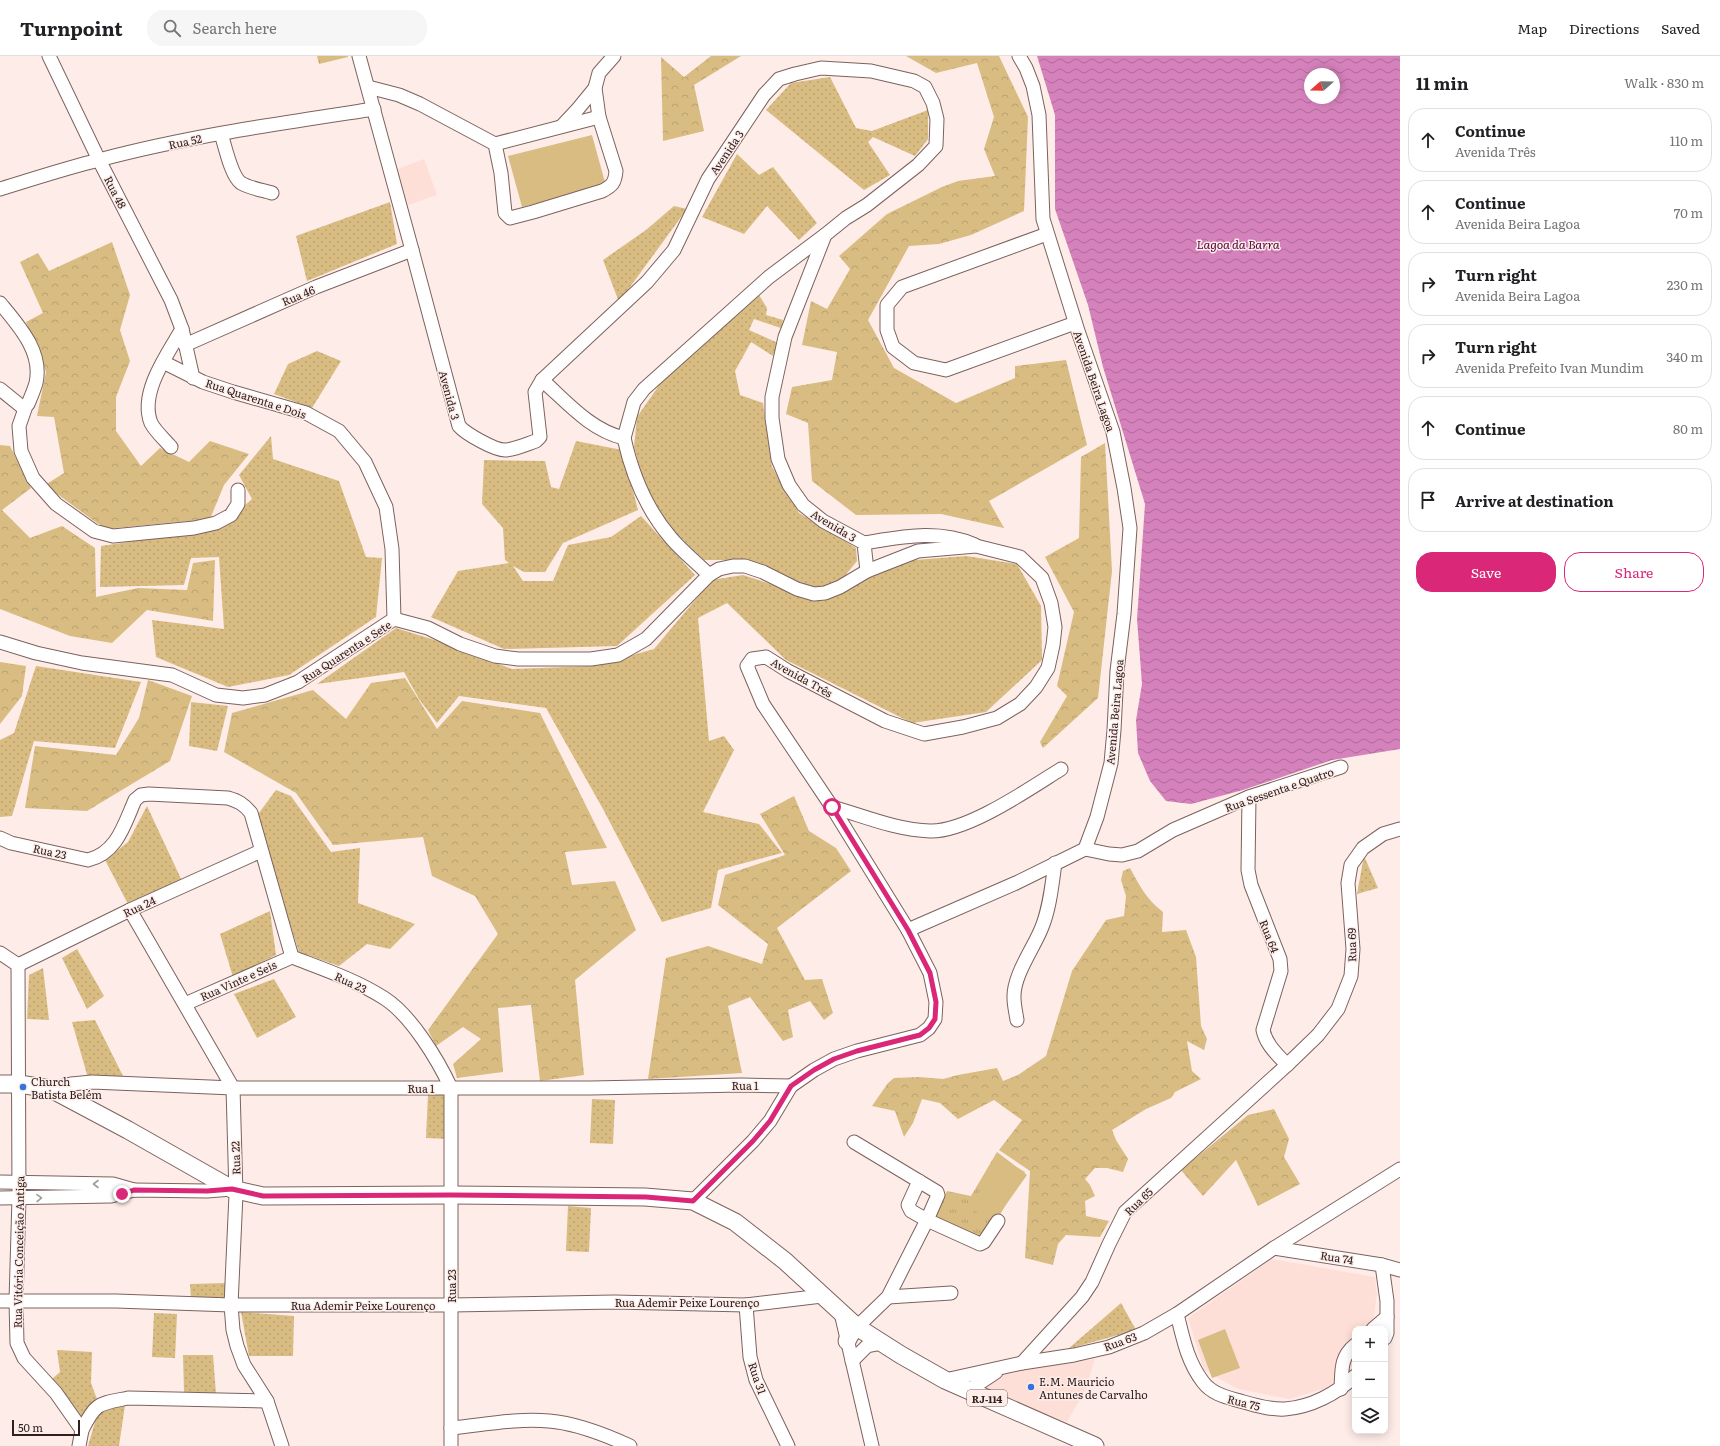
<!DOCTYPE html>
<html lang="en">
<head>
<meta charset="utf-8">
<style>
  body { margin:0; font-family:Literata,serif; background:#f6f6f6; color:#202124 }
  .controls { position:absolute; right:12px; bottom:12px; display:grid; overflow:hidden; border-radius:8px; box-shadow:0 2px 10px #0003 }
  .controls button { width:36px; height:36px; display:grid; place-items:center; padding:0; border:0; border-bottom:1px solid #e0e0e0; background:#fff; color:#202124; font:20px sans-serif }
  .compass { position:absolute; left:1304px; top:12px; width:36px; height:36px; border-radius:50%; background:#fff; box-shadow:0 2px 10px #0003; rotate:250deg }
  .scale { position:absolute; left:12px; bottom:10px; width:68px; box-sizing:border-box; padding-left:4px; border:2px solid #2c211f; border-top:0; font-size:11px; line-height:14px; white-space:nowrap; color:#2c211f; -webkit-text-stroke:3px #feece8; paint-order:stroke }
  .stop { position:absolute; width:12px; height:12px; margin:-9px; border:3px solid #db2777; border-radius:50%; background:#fff }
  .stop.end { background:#db2777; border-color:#fff; box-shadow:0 1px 4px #0008 }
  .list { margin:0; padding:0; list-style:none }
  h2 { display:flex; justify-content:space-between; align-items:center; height:52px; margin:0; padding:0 16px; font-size:17px }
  h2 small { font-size:13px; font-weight:400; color:#757577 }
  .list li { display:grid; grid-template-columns:26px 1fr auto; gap:12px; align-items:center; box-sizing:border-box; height:64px; margin:0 8px 8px; padding:0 8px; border:1px solid #e0e0e0; border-radius:16px }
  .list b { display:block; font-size:15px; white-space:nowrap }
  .list p { margin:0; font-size:13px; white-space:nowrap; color:#757577 }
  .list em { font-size:13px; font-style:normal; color:#757577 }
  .actions { display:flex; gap:8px; padding:12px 16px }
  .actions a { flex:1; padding:9px 0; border:1px solid #db2777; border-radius:16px; text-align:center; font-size:14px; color:#db2777 }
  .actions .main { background:#db2777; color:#fff }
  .icon { flex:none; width:22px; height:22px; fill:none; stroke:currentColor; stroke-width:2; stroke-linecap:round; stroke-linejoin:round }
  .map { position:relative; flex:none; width:1400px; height:1390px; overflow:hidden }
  header { display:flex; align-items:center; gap:24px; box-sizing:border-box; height:56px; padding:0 20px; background:#fff; border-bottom:1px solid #e0e0e0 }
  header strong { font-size:19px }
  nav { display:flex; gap:22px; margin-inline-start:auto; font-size:14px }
  .search { width:280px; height:36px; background:#f6f6f6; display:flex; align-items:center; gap:10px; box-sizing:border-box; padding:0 14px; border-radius:16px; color:#757577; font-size:15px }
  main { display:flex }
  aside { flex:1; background:#fff }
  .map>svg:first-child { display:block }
  .built { fill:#fedfd8 }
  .grass { fill:url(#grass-dots) }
  .forest { fill:url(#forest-crowns) }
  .park { fill:url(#park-tufts) }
  .garden { fill:#d8bc82 }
  .water { fill:url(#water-waves); fill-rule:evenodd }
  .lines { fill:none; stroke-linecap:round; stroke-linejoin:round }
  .minor-casing { stroke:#7c625d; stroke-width:15 }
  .major-casing { stroke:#7c625d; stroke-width:19 }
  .minor { stroke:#fff; stroke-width:13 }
  .major { stroke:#fff; stroke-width:17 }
  .oneway { stroke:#a09b9a }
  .route { stroke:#db2777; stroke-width:5 }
  .poi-dot { fill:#3373e1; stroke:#feece8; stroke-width:1.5 }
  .labels { text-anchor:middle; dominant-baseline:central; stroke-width:3; stroke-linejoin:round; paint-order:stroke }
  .shield { fill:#feece8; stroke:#6b5e5b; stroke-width:1 }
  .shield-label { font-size:10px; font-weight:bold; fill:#2c211f }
  .street-label { font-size:11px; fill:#2c211f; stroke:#feece8 }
  .poi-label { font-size:11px; fill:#2c211f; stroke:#feece8; text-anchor:start }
  .water-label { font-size:12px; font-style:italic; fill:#530743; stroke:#feece8 }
</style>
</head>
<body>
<header>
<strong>Turnpoint</strong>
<div class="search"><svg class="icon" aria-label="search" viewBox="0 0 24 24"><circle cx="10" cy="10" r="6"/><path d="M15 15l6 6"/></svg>Search here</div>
<nav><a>Map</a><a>Directions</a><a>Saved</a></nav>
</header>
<main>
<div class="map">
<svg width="1400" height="1390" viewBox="0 0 1400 1390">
  <defs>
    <pattern id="grass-dots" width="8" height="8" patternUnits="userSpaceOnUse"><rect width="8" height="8" fill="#d8bc82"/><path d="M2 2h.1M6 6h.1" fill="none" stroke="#baa170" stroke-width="1.8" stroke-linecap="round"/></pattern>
    <pattern id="forest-crowns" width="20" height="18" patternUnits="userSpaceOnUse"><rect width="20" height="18" fill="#d8bc82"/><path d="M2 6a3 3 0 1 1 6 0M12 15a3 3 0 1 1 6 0" fill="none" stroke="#baa170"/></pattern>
    <pattern id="park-tufts" width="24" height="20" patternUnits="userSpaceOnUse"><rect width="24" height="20" fill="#d8bc82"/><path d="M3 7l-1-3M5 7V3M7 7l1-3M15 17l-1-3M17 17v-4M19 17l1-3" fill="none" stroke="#baa170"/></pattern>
    <pattern id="water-waves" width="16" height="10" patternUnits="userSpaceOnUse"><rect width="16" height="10" fill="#d582bc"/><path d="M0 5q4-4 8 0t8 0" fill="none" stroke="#ad6a98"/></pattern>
  </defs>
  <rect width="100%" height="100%" fill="#feece8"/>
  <g class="built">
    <polygon points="424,103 437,139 408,149 395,114"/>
    <polygon points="1272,1203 1375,1221 1377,1238 1372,1273 1355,1273 1355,1307 1327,1332 1289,1343 1238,1333 1204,1314 1188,1262"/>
    <polygon points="1095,1303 1086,1333 1067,1366 1003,1343 986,1332 999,1316"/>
  </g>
  <g class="grass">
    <polygon points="830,21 856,72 872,75 928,54 928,83 915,100 873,81 868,86 890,119 864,134 766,54 791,27"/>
    <polygon points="737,98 759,119 773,111 817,167 799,184 767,150 744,178 702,161"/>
    <polygon points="390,146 397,188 307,225 296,180"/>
    <polygon points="674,150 687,153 619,246 603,204 646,174"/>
    <polygon points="759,239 767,252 766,259 783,264 781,272 754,263 749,274 778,287 773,300 751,286 735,315 740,339 763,347 772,411 799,457 856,492 857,505 839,527 814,533 747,504 704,504 661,462 646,434 634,391 637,361 662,325"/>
    <polygon points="317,295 341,305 312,352 274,338 288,308"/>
    <polygon points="271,380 273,403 339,425 366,501 382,502 376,561 289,619 228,631 156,601 152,564 224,573 219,501 191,502 184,529 100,531 101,490 218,473 252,443 239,419"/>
    <polygon points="576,385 622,394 638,454 563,487 545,516 524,516 513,510 523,525 553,525 568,489 611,481 641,460 695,519 617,590 504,593 431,561 458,515 509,507 505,504 503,472 482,448 484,404 545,405 551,431 559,433"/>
    <polygon points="966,500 1017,508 1041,550 1042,604 986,656 912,667 786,604 727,547 698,562 709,685 724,680 734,694 703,756 759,768 782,797 718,814 711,852 662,866 603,753 546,652 459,640 437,667 419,643 404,616 317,628 396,572 441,586 512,613 594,610 654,593 712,524 743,519 823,545 889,506"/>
    <polygon points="36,610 141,626 115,692 34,685 12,760 0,761 0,684 14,677"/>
    <polygon points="191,646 228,650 217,695 189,690"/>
    <polygon points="276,734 291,740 331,796 360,792 358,847 415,868 390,893 367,888 339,910 299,896 256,761"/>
    <polygon points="147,750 182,825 129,850 105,804 128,786"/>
    <polygon points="1364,800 1378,832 1357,838"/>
    <polygon points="270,855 276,899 233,921 220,878"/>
    <polygon points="77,893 104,940 87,953 62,902"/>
    <polygon points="43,912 49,964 27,963 29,919"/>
    <polygon points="274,923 296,961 257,982 234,938"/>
    <polygon points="95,964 124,1022 88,1022 72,966"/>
    <polygon points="428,1038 450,1039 448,1083 426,1082"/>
    <polygon points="592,1043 615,1044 613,1088 590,1087"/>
    <polygon points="568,1150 591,1152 589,1196 566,1195"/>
    <polygon points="226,1227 225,1244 191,1242 190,1228"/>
    <polygon points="1121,1247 1136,1274 1068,1293"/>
    <polygon points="241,1256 294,1260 293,1300 249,1300"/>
    <polygon points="154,1257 177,1258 175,1302 152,1301"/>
    <polygon points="57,1294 92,1296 91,1327 98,1346 80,1367 52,1323 60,1316"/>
    <polygon points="183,1299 213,1299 216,1338 184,1336"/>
    <polygon points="125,1349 119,1390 88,1390 98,1356"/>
  </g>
  <g class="forest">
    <polygon points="711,0 741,0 694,29 704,75 663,85 661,1 684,21"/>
    <polygon points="906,0 999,0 1028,61 1024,155 971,179 939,188 909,190 868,264 894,312 956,347 1015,322 1015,310 1066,304 1087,389 989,445 1004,472 941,458 856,459 812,425 808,367 786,358 792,331 832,324 837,296 802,289 811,245 827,253 850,213 839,200 887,158 942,131 958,125 995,120 984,93 994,61 977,7 936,17"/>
    <polygon points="112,186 130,239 120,274 130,305 116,341 116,375 141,410 160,392 189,406 210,385 249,398 224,429 210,463 105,473 45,429 64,417 54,361 37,360 46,316 26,266 43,257 20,206 38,197 49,215"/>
    <polygon points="1105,387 1112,515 1098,642 1043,692 1040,686 1067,640 1057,630 1074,556 1045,501 1079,482 1081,401"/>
    <polygon points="0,389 10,390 31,432 2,454 30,482 62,470 95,492 96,541 138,532 187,534 193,507 215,504 213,565 147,554 112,587 70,580 0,553"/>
    <polygon points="0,606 26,610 22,640 0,668"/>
    <polygon points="405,622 437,673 462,645 540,657 607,792 565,796 572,829 615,825 636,874 575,924 584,1019 540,1025 531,949 498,952 503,1016 457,1022 453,1008 481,983 463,971 436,990 428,974 498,878 475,840 432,820 423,781 333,789 296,737 224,696 232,657 313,634 346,663 371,627"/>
    <polygon points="148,624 192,640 170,705 87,755 25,752 35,690 116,699 139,662"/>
    <polygon points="794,740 809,775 836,792 851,815 777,872 805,924 822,923 833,957 824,964 810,945 788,954 793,981 783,985 750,941 728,950 742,1017 648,1023 666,902 708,890 762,908 768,888 718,849 725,819 785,799 760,758"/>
    <path d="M1130 812C1139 829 1147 844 1163 856L1162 876 1186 874 1196 901 1201 970 1207 983 1204 994 1187 985 1192 1015 1201 1023 1175 1036 1171 1042 1146 1053 1112 1074 1116 1084 1128 1103 1123 1116 1107 1112H1095L1085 1123 1090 1129 1095 1140 1085 1145 1086 1160 1109 1165 1100 1181 1066 1179 1058 1188 1053 1209 1025 1202 1030 1115 999 1094 1022 1064 994 1044 958 1063 940 1047 922 1043 913 1067 904 1081 895 1055 872 1050 888 1027 894 1022 919 1021 943 1023 958 1019 997 1012 1003 1025 1018 1019 1046 1000 1072 915 1106 864 1124 860 1126 840 1121 824 1123 815Z"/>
    <polygon points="1274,1053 1289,1083 1284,1101 1300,1128 1258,1150 1236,1104 1203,1140 1181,1114 1248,1059"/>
  </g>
  <g class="park">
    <polygon points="317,0 348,0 348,1 319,8"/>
    <polygon points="997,1096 1027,1119 981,1184 935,1161 947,1135 971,1140"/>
  </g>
  <g class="garden">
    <polygon points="592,79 606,130 522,151 508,100"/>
    <polygon points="999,1101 1025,1116 995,1167 970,1152"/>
    <polygon points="1225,1273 1240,1312 1212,1322 1198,1284"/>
  </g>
  <path class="water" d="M1037 0H1400V693L1332 704 1243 734 1191 748 1166 745 1150 725 1138 697 1136 664 1142 628 1137 563 1145 448 1103 311 1088 249 1055 153V59ZM1310 18H1334V42H1310Z"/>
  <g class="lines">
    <defs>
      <g id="minor">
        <polyline points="49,0 99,104 171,244 182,273 193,322"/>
        <path d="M359 0 412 194 459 370C466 378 496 395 506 394 516 393 527 388 536 385L540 381 535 336 542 324 647 226 674 194 708 123 764 39 779 23 795 18 821 12 871 15 914 25 925 31 933 47 937 63 936 90 918 109 867 149 846 162 825 179 785 281 772 341V362L778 403 789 429 803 449 823 465 864 487 867 515"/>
        <path d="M368 31 399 39 420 48 495 88 501 117 505 157 510 162 533 156 602 135C612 130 615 127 616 115L599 61 595 32 599 17 614 0"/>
        <polyline points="562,70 577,54 595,32"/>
        <path d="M221 78C225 89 231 120 241 127 249 132 262 134 272 137"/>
        <polyline points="495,88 599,61"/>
        <path d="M0 133C33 123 66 112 99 104 189 80 282 67 374 53"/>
        <polyline points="1047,178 902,231 887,249 887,274 893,291 914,307 946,314 1075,267"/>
        <path d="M0 247C19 270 43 296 36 327 34 334 31 341 28 348L26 350 19 370 21 395 33 422 56 448 94 475 113 480 194 472 216 467 231 459 238 448V434"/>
        <polyline points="185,289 316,231 412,194"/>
        <polyline points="163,306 203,326 233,336 306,357 339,375 365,406 386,451 392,493 394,563"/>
        <path d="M542 324C567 346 590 374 624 382L634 346 644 333 769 221 825 179"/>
        <polyline points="0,333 21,350 26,350"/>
        <path d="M624 382C632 418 646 453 671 482 682 495 696 506 709 519"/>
        <path d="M171 391C165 384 155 375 151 367 139 337 167 299 182 273"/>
        <path d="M864 487C902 481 938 473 975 489"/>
        <polyline points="0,586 36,597 82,607 164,618 172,619 216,639 243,642 265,639 298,626 394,563 428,572 460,588 495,600 518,603 591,603 618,599 646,583 709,519 719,513 733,510 745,510 763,516 797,533 814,538 825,537 840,531 867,515 918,495 976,490 1020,501 1042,522 1051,547 1055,571 1053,589 1048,612 1036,631 1020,648 997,662 963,671 924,678 885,665 788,615 766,601 752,603 747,610 763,648 832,751 908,874"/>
        <path d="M1249 741 1248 814 1251 829 1280 903 1281 915 1263 974C1266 989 1278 999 1287 1009"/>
        <path d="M832 751C864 760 896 774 930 775 967 776 1029 733 1061 713"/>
        <path d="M0 782 11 787 88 804C117 797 124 769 135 744L141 739 149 738 228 742C238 745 244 748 251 757L292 901C323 913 356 924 384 942 411 959 438 1004 451 1032V1390"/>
        <polyline points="1085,793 1109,798 1122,799 1138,795 1173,774 1249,741 1341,711"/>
        <polyline points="130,854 233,1032 236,1138 231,1249 233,1274 237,1290 244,1309 267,1345 282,1390"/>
        <polyline points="0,897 18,909 19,1142 16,1245 17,1287 24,1302 56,1337 82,1374 79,1390"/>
        <polyline points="18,909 130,854 261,795"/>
        <polyline points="185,948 292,901"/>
        <path d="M1017 964C1016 957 1014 949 1014 942 1013 919 1034 892 1042 871 1050 851 1052 828 1055 807"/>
        <polyline points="51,1033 71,1028 92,1026 233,1032 591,1032 741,1029 791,1030"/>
        <polyline points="854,1086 937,1136 938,1139 927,1164 888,1241 857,1271"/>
        <polyline points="919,1125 908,1149 911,1155 927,1164 980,1188 984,1186 998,1165"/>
        <polyline points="0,1126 113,1128 134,1134"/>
        <polyline points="0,1142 111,1140 134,1134 207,1135 232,1133"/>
        <polyline points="693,1145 753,1085 770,1065 791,1030 814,1014 834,1003 857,995 920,979 929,972 935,963 936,946 930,917 908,874 1016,827 1085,793 1097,761 1111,707 1114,674 1117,615 1124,558 1130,472 1124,432 1113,376 1078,275 1043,163 1039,59 1033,30 1026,12 1019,0"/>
        <polyline points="1274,1192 1382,1209 1400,1214"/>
        <polyline points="1382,1209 1387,1245 1387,1277 1385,1282"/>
        <polyline points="888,1241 951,1237"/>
        <polyline points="0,1245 116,1245 231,1249 451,1249 614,1246 746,1249 822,1240"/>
        <polyline points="746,1249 750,1301 756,1324 788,1390"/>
        <polyline points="841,1257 872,1390"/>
        <path d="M1177 1258C1183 1282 1187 1305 1203 1326 1212 1338 1226 1341 1240 1345 1254 1349 1270 1354 1285 1353 1311 1351 1336 1338 1355 1320"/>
        <polyline points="1373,1273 1387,1261"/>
        <polyline points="852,1305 867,1290 882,1287"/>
        <polyline points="1022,1307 1082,1241 1092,1226 1109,1188 1125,1156 1287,1009 1318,979 1338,953 1351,920 1353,893 1348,827 1351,809 1363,792 1383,778 1400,773"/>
        <polyline points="945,1324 1022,1307 1074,1299 1109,1291 1144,1277 1177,1258 1274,1192 1400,1113"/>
        <path d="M1341 1333C1342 1315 1340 1301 1355 1289"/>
        <polyline points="969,1334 996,1316"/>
        <path d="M451 1372C483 1369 517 1362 549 1365 575 1367 606 1379 630 1390"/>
        <path d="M82 1374C96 1346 99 1348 128 1342L267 1345"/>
      </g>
      <g id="major">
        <polyline points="0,1028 19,1028 51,1033 128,1074 232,1133 263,1140 451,1139 645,1141 693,1145 735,1166 785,1205 857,1271 901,1299 945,1324 1095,1390"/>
        <polyline points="847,1285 850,1279 857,1271"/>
      </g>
    </defs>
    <use href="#minor" class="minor-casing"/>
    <use href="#major" class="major-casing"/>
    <use href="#minor" class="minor"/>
    <use href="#major" class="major"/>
  </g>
  <defs><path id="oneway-chevron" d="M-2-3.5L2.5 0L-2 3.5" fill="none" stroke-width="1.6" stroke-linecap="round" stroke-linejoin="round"/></defs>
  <g class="oneway">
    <use href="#oneway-chevron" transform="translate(96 1128) rotate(-180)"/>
    <use href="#oneway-chevron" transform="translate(39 1142) rotate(-1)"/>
  </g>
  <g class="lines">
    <polyline class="route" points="122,1138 134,1134 207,1135 232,1133 263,1140 451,1139 646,1141 693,1145 753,1085 770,1065 791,1030 814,1014 834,1003 857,995 920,979 929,972 935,963 936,946 930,917 908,874 832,751"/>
  </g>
  <g class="poi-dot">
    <circle cx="23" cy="1031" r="4"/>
    <circle cx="1031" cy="1331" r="4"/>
  </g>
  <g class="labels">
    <rect class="shield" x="967" y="1334" width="40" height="16" rx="3"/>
    <g class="shield-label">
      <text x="987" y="1342">RJ-114</text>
    </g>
    <g class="street-label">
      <text transform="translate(185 85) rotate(-12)">Rua 52</text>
      <text transform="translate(726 96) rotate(-56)">Avenida 3</text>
      <text transform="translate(116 136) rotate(63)">Rua 48</text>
      <text transform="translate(298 239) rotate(-23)">Rua 46</text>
      <text transform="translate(1095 325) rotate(71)">Avenida Beira Lagoa</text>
      <text transform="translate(450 339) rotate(75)">Avenida 3</text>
      <text transform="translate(256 342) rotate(18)">Rua Quarenta e Dois</text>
      <text transform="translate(834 469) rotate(31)">Avenida 3</text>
      <text transform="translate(346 595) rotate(-33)">Rua Quarenta e Sete</text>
      <text transform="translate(802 621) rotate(29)">Avenida Três</text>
      <text transform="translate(1114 656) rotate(-85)">Avenida Beira Lagoa</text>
      <text transform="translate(1279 733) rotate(-19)">Rua Sessenta e Quatro</text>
      <text transform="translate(50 795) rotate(13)">Rua 23</text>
      <text transform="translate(139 850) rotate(-25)">Rua 24</text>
      <text transform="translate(1270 880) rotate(68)">Rua 64</text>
      <text transform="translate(1351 889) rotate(-91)">Rua 69</text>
      <text transform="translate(238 924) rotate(-24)">Rua Vinte e Seis</text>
      <text transform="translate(351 926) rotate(25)">Rua 23</text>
      <text x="745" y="1029">Rua 1</text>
      <text x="421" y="1032">Rua 1</text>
      <text transform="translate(235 1102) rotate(-92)">Rua 22</text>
      <text transform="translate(1138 1145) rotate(-44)">Rua 65</text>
      <text transform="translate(18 1196) rotate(-89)">Rua Vitória Conceição Antiga</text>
      <text transform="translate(1337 1201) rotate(9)">Rua 74</text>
      <text transform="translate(451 1230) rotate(-90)">Rua 23</text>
      <text x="687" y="1246">Rua Ademir Peixe Lourenço</text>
      <text x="363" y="1249">Rua Ademir Peixe Lourenço</text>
      <text transform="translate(1120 1285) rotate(-20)">Rua 63</text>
      <text transform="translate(758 1322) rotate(71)">Rua 31</text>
      <text transform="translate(1244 1346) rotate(14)">Rua 75</text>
    </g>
    <g class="poi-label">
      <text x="31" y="1025">Church<tspan x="31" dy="13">Batista Belém</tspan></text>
      <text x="1039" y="1325">E.M. Mauricio<tspan x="1039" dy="13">Antunes de Carvalho</tspan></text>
    </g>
    <g class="water-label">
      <text x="1238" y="188">Lagoa da Barra</text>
    </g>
  </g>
</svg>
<div class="controls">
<button>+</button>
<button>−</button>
<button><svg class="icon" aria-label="layers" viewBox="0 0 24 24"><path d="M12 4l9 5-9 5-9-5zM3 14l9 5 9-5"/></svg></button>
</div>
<svg class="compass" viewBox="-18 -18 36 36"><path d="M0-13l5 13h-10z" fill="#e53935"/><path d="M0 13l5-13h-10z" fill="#757577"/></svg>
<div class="scale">50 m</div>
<div class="stop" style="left:832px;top:751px"></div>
<div class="stop end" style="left:122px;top:1138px"></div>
</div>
<aside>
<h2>11 min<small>Walk · 830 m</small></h2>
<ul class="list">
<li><svg class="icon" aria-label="ahead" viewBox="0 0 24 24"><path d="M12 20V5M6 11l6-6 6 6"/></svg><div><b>Continue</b><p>Avenida Três</p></div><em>110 m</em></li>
<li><svg class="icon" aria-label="ahead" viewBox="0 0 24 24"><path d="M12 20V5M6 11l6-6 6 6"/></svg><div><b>Continue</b><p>Avenida Beira Lagoa</p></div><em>70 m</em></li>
<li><svg class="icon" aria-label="right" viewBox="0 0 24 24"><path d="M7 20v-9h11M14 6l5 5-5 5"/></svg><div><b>Turn right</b><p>Avenida Beira Lagoa</p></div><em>230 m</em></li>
<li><svg class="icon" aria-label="right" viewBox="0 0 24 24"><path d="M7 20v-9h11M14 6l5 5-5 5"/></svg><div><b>Turn right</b><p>Avenida Prefeito Ivan Mundim</p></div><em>340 m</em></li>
<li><svg class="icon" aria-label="ahead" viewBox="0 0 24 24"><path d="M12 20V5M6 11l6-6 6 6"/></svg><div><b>Continue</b></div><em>80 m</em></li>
<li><svg class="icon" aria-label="arrive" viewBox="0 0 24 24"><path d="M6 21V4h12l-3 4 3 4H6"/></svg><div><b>Arrive at destination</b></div></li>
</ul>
<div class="actions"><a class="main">Save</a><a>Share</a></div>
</aside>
</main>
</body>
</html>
